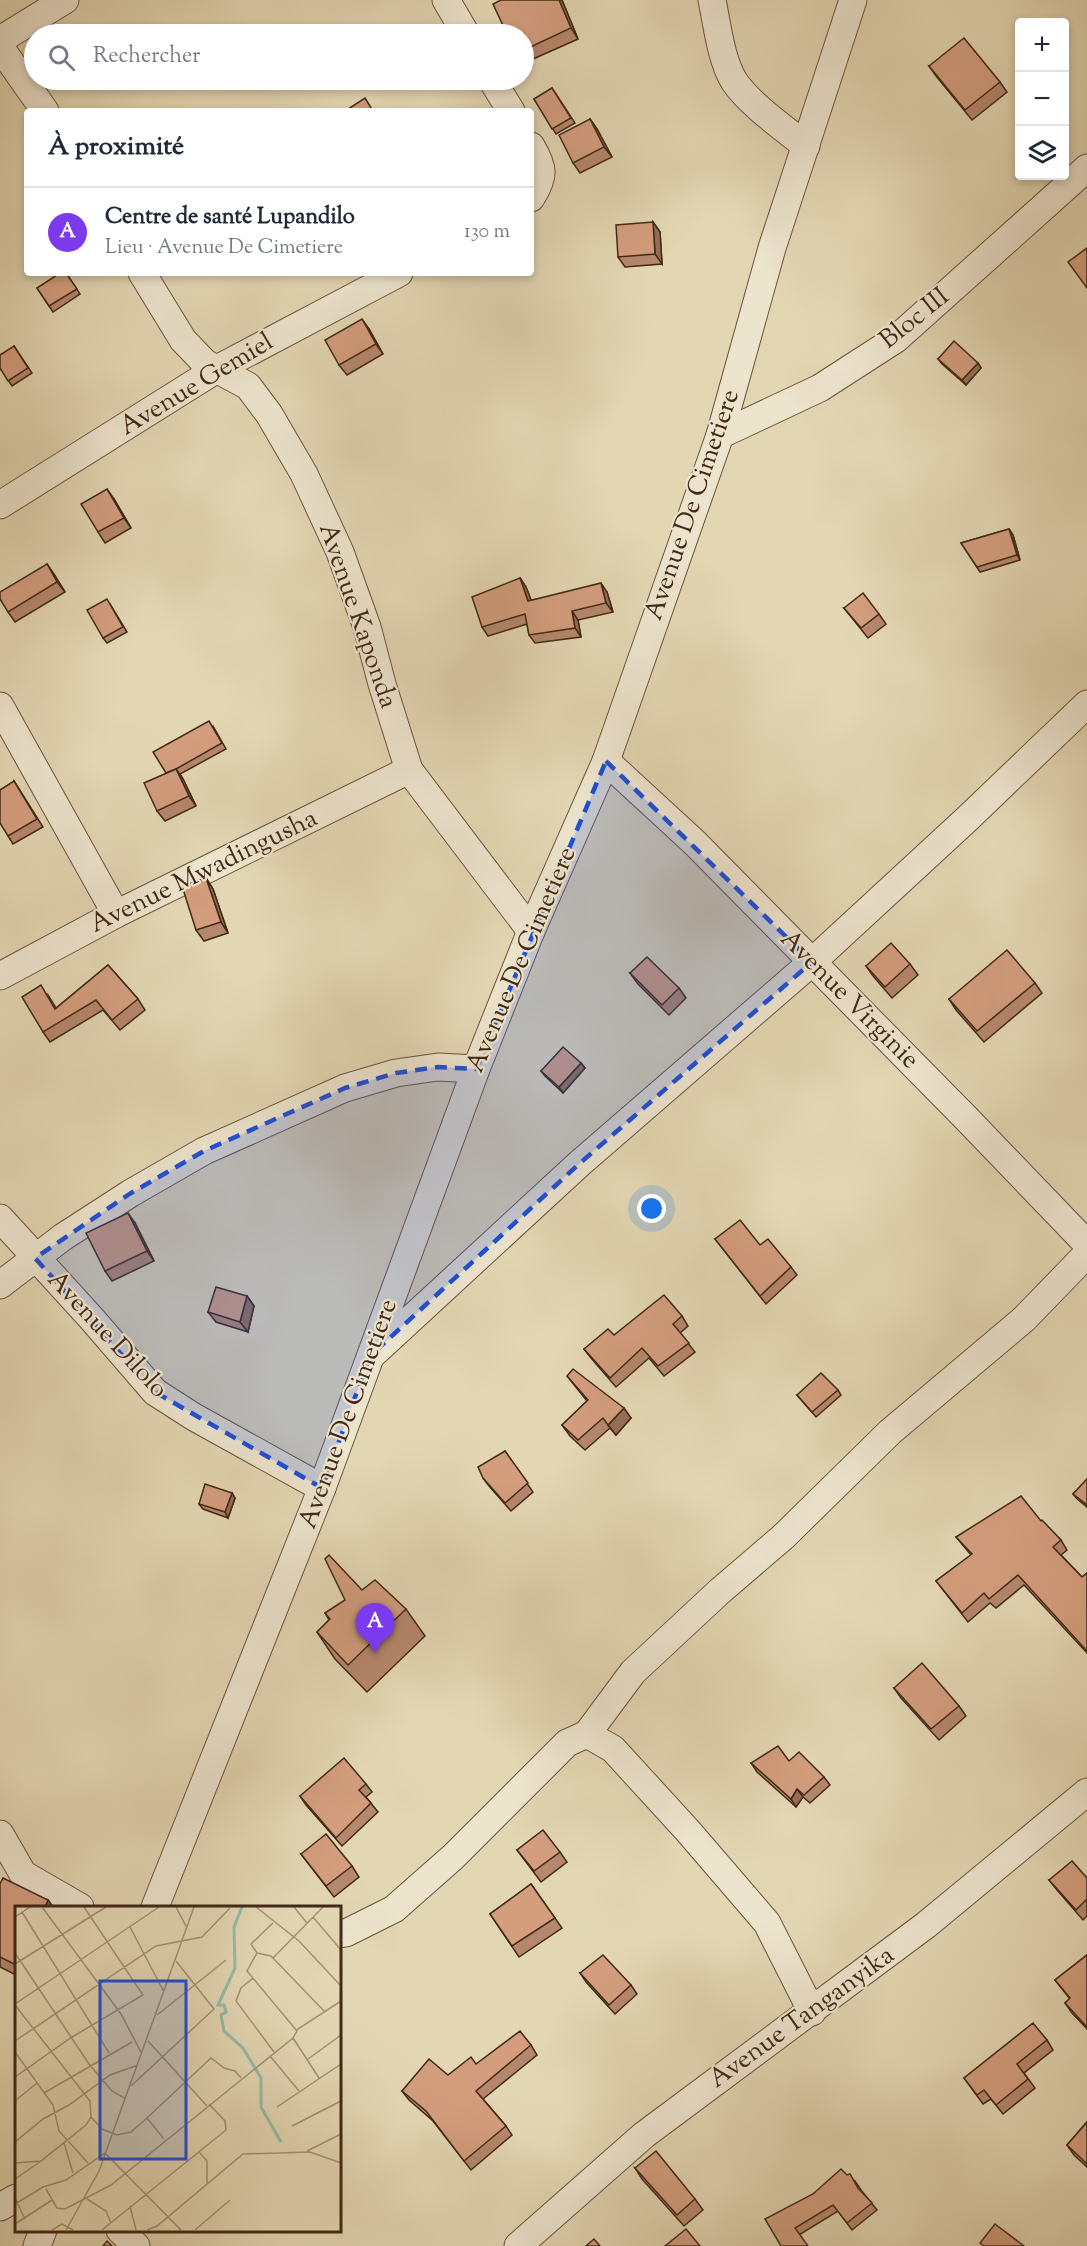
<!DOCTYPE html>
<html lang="fr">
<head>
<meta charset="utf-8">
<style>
  body { margin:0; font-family:"Sorts Mill Goudy",serif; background:#f2f2f3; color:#1f2937 }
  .controls { position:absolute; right:18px; top:18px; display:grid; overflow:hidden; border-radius:6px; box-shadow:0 3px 9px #0003 }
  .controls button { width:54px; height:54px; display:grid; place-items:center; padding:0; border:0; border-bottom:2px solid #e0e1e3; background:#fff; color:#1f2937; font:30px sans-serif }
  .you { position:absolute; left:652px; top:1209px; width:21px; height:21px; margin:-15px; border:4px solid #fff; border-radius:50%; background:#1a73e8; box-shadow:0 0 0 9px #1a73e833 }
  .badge { display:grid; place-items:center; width:39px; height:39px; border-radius:50%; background:#7c3aed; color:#fff; font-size:20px; font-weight:700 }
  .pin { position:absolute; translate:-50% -50px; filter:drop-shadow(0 2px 3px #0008) }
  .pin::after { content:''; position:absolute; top:32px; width:21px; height:18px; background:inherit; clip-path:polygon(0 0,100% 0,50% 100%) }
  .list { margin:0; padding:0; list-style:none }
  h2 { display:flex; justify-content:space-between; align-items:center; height:78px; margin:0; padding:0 24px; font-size:26px }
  h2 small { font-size:20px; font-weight:400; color:#747a83 }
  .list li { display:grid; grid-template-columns:39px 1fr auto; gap:18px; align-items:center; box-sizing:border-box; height:90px; padding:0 24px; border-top:2px solid #e0e1e3 }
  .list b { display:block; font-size:22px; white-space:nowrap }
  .list p { margin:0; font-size:20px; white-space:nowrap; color:#747a83 }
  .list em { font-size:20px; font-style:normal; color:#747a83 }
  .icon { flex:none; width:33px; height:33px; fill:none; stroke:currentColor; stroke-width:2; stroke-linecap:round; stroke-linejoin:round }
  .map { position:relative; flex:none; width:1087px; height:2246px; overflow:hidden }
  .search { position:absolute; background:#fff; box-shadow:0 3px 9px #0003; left:24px; top:24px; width:510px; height:66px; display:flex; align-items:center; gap:15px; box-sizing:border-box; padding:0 21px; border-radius:33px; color:#747a83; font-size:22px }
  .panel { position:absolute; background:#fff; box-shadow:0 3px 9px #0003; left:24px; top:108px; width:510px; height:168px; border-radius:6px }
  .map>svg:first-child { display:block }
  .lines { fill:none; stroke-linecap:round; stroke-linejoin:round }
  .minor-casing { stroke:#6a543c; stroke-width:29 }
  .minor { stroke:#ede4ce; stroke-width:27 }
  .wall { fill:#b5876c; stroke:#412915; stroke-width:1.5 }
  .shaded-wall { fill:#946e58; stroke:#412915; stroke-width:1.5 }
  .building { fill:#d39d7e; stroke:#412915; stroke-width:1.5 }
  .marked { fill:#1d4ed8; fill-opacity:0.2; stroke:#1d4ed8; stroke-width:4.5; stroke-dasharray:12 8; stroke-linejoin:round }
  .labels { text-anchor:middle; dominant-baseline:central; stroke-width:4.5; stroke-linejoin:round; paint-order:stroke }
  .street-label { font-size:26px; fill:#412915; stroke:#ede4ce }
  .inset-river { fill:none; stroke:#96baa8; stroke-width:3 }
  .inset-road { fill:none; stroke:#a29174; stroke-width:1.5 }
  .view { fill:#1d4ed8; fill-opacity:0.15; stroke:#1d4ed8; stroke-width:3 }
  .inset-edge { fill:none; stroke:#412915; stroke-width:3 }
</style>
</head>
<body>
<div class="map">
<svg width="1087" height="2246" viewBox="0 0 1087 2246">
  <rect width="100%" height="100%" fill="#e3d6b3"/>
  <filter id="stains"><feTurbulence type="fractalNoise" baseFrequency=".00333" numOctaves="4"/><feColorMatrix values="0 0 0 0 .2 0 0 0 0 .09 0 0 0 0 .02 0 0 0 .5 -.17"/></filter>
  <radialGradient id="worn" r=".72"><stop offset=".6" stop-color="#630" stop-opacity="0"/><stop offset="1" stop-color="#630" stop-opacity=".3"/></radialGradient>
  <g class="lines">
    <defs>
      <g id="minor">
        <polyline points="446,0 466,34"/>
        <path d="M712 0C717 24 721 60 734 81 750 105 784 128 806 146"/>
        <polyline points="0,40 65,0"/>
        <polyline points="0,47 45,111"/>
        <polyline points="492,80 511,111"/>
        <path d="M531 146C544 168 545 176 531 198"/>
        <polyline points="142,273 183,340 205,363 248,386 269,414 304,474 340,552 367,627 382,684 409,770 531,931"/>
        <polyline points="720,435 820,388 896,339 1087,168"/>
        <polyline points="0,505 217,369 399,273"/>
        <polyline points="0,706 116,914"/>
        <polyline points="606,761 695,843 967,1119 1087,1244"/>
        <polyline points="0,976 116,914 409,770"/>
        <polyline points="0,1218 92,1319 155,1392 194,1417 322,1488"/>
        <polyline points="0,1285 63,1237 131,1193 204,1151 345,1088 396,1073 438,1067 476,1069"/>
        <polyline points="374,1353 579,1164 812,962 967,819 1087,704"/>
        <polyline points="587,1734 633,1672 720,1591 783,1537 890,1432 1024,1319 1087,1254"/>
        <polyline points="0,1834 23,1874 80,1907"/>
        <polyline points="155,1907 322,1488 476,1069 531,931 606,761 720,435 772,248 853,0"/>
        <polyline points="339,1934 346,1933 394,1909 453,1857 567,1743 587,1734 613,1749 688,1831 767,1923 812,2012"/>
        <polyline points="0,2207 16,2198"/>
        <polyline points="120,2230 136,2246"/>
        <polyline points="37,2246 43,2230"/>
        <polyline points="518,2246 644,2135 926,1925 1087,1792"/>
      </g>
    </defs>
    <use href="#minor" class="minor-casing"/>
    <use href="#minor" class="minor"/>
  </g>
  <g class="wall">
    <polygon points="562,0 578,39 524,63 524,34"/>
    <polygon points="929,66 1000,82 1007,92 972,120 936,76"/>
    <polygon points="552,88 575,123 556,134 534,99"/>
    <polygon points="590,119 597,129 612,157 580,173 573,163"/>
    <polygon points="653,222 660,232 662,264 625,267 618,257"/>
    <polygon points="66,273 80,294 53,312 37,288"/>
    <polygon points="369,329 383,354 347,375 339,365"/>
    <polygon points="14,346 32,373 12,386 0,368"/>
    <polygon points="938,359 978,363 981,368 966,385 942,364"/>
    <polygon points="114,499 131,528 105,543 98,532"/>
    <polygon points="1009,529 1013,535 1020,560 980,572 961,543"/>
    <polygon points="47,564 65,592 15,622 8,612"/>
    <polygon points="520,578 526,587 531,600 607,592 613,612 578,620 581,637 535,643 529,635 527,624 488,636 482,627"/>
    <polygon points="110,604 127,632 107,643 103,638"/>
    <polygon points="844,608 879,614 886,624 868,638"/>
    <polygon points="213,726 226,749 180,774 183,779 196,806 165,821 157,811 166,773"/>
    <polygon points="14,781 43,827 13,844 8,836"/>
    <polygon points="206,878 213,889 228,933 204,941 196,930"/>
    <polygon points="910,964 918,975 892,998 873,976 866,966"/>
    <polygon points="108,965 138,999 145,1010 120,1030 103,1010 50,1042 43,1032 48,995 56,1008"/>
    <polygon points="630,973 679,988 686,998 669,1015 638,984"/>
    <polygon points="1035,983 1042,993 984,1042 956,1010 949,999"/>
    <polygon points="581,1063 585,1068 563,1093 545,1076 541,1071"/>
    <polygon points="135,1223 154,1261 112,1281 105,1271"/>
    <polygon points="715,1239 760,1245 791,1267 797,1275 766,1304"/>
    <polygon points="247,1296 254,1306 248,1332 216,1322 208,1312"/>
    <polygon points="682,1316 688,1326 680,1333 695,1352 664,1376 649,1358 616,1387 591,1358 584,1349 614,1335"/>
    <polygon points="567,1376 631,1418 616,1435 610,1428 585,1450 570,1436 562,1425 587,1401"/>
    <polygon points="838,1390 841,1395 816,1417 797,1395"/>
    <polygon points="505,1451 533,1492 511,1511 489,1486 483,1478"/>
    <polygon points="1087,1479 1087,1507 1077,1499 1073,1494"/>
    <polygon points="232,1493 235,1498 228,1518 203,1509 199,1504"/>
    <polygon points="1041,1521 1061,1540 1067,1550 1061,1555 1082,1577 1087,1573 1087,1653 1024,1585 996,1608 990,1603 968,1622 936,1581 971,1555 956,1537"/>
    <polygon points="362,1590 406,1609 425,1636 367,1692 335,1659 317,1632 329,1620 325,1613"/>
    <polygon points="894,1688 959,1706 966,1716 939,1740 901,1698"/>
    <polygon points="789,1761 824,1777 830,1785 810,1803 803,1797 796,1807 757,1772 751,1763"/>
    <polygon points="366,1784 372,1792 366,1797 378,1812 342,1846 306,1805 300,1796"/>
    <polygon points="517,1850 560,1852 567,1862 541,1882"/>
    <polygon points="301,1854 352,1866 359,1877 334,1897"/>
    <polygon points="1087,1878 1087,1916 1083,1920 1057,1890 1049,1880"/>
    <polygon points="0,1884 48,1900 53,1907 16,1907 16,1975 0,1967"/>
    <polygon points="531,1884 562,1928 519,1957 490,1914"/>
    <polygon points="1087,1955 1087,2029 1072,2013 1065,2003 1070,1999 1055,1980"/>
    <polygon points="580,1973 631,1985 637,1994 615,2014 586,1982"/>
    <polygon points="1047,2040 1053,2050 1024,2073 1035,2088 1003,2114 991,2099 983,2104 964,2078"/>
    <polygon points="531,2045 537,2055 483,2099 506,2126 512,2135 471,2170 433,2121 409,2100 402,2091 448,2075 476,2064"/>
    <polygon points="1087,2122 1087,2167 1074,2155 1067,2145"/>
    <polygon points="635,2168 695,2199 703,2210 684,2226 642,2179"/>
    <polygon points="847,2175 855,2181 861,2190 877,2210 852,2230 838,2211 781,2246 813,2194"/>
  </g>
  <g class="shaded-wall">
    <polygon points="559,0 562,0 578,39 571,28"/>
    <polygon points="590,119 597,129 612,157 604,147"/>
    <polygon points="653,222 660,232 662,264 655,254"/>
    <polygon points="362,319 369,329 383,354 376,344"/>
    <polygon points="978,363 981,368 966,385 962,380"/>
    <polygon points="107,489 114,499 131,528 124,518"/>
    <polygon points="1009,529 1013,535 1020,560 1017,555"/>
    <polygon points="47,564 54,574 65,592 57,582"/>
    <polygon points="520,578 526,587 535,610 528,601"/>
    <polygon points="601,583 607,592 613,612 606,603"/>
    <polygon points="572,611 578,620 581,637 575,628"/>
    <polygon points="176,769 183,779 196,806 189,796"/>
    <polygon points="206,878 213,889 228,933 221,922"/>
    <polygon points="581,1063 585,1068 563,1093 559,1087"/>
    <polygon points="128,1213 135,1223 154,1261 147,1251"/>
    <polygon points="247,1296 254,1306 248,1332 240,1322"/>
    <polygon points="624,1408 631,1418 616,1435 608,1425"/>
    <polygon points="232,1493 235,1498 228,1518 225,1512"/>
    <polygon points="797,1789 803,1797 796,1807 791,1799"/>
    <polygon points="48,1900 53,1907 45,1907"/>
  </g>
  <g class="building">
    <polygon points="501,0 559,0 571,28 524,50 524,34 507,34 493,4"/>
    <polygon points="964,38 1000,82 965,110 929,66"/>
    <polygon points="552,88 571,118 552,129 534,99"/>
    <polygon points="365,98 373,111 345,111"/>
    <polygon points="590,119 604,147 573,163 559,135"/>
    <polygon points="653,222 655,254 618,257 616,225"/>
    <polygon points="1087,248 1087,288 1068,262"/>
    <polygon points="60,273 66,273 77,289 49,306 37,288"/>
    <polygon points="362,319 376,344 339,365 325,340"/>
    <polygon points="954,341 978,363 962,380 938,359"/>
    <polygon points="14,346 28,368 8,381 0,368 0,355"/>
    <polygon points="107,489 124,518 98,532 81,504"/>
    <polygon points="1009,529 1017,555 977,567 961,543"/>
    <polygon points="47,564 57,582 8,612 0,599 0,592"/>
    <polygon points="520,578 528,601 601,583 606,603 572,611 575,628 529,635 525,614 482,627 472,597"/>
    <polygon points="863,593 879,614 861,628 844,608"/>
    <polygon points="107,599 123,627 103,638 87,610"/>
    <polygon points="209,721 222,743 176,769 166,773 153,752"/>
    <polygon points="176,769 189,796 157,811 144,783"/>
    <polygon points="14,781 37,819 8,836 0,823 0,790"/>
    <polygon points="206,878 221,922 196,930 182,886"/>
    <polygon points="891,943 910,964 885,987 866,966"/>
    <polygon points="1007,950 1035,983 977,1031 949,999"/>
    <polygon points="647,957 679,988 662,1005 630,973"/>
    <polygon points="108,965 138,999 112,1020 96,1000 43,1032 22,997 41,985 55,1009"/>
    <polygon points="563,1047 581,1063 559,1087 541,1071"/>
    <polygon points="128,1213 147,1251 105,1271 86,1233"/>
    <polygon points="740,1220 760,1245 768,1239 791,1267 760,1296 715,1239"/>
    <polygon points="216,1287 247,1296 240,1322 208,1312"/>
    <polygon points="664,1295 682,1316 673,1324 689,1343 658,1366 642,1348 610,1378 584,1349 608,1329 614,1335"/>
    <polygon points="573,1369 624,1408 608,1425 603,1418 578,1440 562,1425 588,1400 567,1376"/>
    <polygon points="821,1373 838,1390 812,1412 797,1395"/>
    <polygon points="505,1451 528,1483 505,1503 483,1478 478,1467"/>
    <polygon points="1087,1479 1087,1505 1073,1494"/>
    <polygon points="205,1484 232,1493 225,1512 199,1504"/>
    <polygon points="1021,1496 1041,1521 1042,1520 1061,1540 1053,1547 1082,1577 1087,1573 1087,1651 1018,1575 989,1599 984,1593 962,1613 936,1581 972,1554 956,1537"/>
    <polygon points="329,1555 362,1590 375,1580 406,1609 348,1665 317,1632 330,1619 325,1613 345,1600 325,1559"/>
    <polygon points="922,1663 959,1706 931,1729 894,1688"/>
    <polygon points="778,1746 789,1761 799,1752 824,1777 804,1795 797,1789 791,1799 751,1763"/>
    <polygon points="344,1758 366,1784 359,1790 371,1803 336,1838 300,1796"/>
    <polygon points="543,1830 560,1852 534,1871 517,1850"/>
    <polygon points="326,1834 352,1866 326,1886 301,1854"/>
    <polygon points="1072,1861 1087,1878 1087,1899 1076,1910 1049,1880"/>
    <polygon points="3,1878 48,1900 45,1907 16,1907 16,1965 0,1957 0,1884"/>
    <polygon points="531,1884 555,1918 512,1946 490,1914"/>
    <polygon points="603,1955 631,1985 609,2005 580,1973"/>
    <polygon points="1087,1955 1087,2025 1086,2026 1065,2003 1070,1998 1055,1980"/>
    <polygon points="1033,2023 1047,2040 1017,2064 1028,2079 996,2105 984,2090 977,2095 964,2078"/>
    <polygon points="520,2031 531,2045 476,2091 506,2126 464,2161 426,2111 402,2091 429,2059 448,2075 471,2057 476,2064"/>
    <polygon points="1087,2122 1087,2164 1067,2145"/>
    <polygon points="656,2151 695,2199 677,2215 635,2168"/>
    <polygon points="841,2169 847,2175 850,2174 858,2188 872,2203 847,2223 833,2205 795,2228 808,2246 781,2246 765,2219 813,2194"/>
    <polygon points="995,2224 1024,2246 984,2246 980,2243"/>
    <polygon points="686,2229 700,2246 665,2246"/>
    <polygon points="594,2239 600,2246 586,2246"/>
    <polygon points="107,2241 112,2246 103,2246"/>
  </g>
  <path class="marked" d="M606 761 812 962 579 1164 370 1356 322 1488 155 1392 35 1258 131 1193 204 1151 345 1088 396 1073 438 1067 476 1069Z"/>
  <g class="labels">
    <g class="street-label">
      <text transform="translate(915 319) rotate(-39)">Bloc III</text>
      <text transform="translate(197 385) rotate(-31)">Avenue Gemiel</text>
      <text transform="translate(693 505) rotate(-71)">Avenue De Cimetiere</text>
      <text transform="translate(357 616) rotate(71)">Avenue Kaponda</text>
      <text transform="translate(204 872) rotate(-26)">Avenue Mwadingusha</text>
      <text transform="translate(522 960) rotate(-67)">Avenue De Cimetiere</text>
      <text transform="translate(849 1000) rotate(45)">Avenue Virginie</text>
      <text transform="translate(107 1335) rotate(47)">Avenue Dilolo</text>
      <text transform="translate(349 1414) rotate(-70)">Avenue De Cimetiere</text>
      <text transform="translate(802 2018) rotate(-36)">Avenue Tanganyika</text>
    </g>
  </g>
  <g transform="translate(15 1906)">
    <rect width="326" height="326" fill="#e3d6b3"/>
    <path class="inset-river" d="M227 1 219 21 220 62 203 99H209L211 106 206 109 209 125 228 142 246 172V201L266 236"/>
    <path class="inset-road" d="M27 1 106 108 127 148M161 1 172 22M241 1 284 35 326 80M279 1 292 17M7 6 94 147M0 11 15 1M298 11 326 44M258 17 236 38 242 47 256 50 310 106M115 21 149 86M0 47 74 158 97 185 111 193M242 47 232 65 282 125M258 52 308 1M0 58 91 1M238 72 226 82 221 95 259 146M0 98 144 1M0 99 75 195 76 211 71 219 26 255 0 257M142 109 211 54M278 132 304 172M0 135 141 40 187 31 215 2M133 135 192 200M0 146 38 199 44 225 73 257M255 150 284 185M293 153 326 129M0 171 57 131 128 89 69 1M116 180 199 103 161 55M29 187 117 136M0 195 22 177M262 201 326 158M76 211 87 223 102 229 116 226 132 212 149 233M132 212 196 152 209 162 220 165 226 172M277 220 326 195M0 236 28 213 54 199 95 169 123 159M49 237 58 267M292 245 326 228M184 246 192 255V277M0 273 26 255M31 283 42 302 50 303 96 279 278 132 283 123 326 95M0 292 10 313M72 293 91 305 96 317M0 298 28 281 51 274 90 247 166 324M115 300 121 324M0 318 37 294M37 324 47 318 58 324M51 324 84 265 179 1M87 324 211 224 210 215 194 198M132 324 142 320 228 248 295 246 326 257M180 324 215 294"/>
    <path class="view" d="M85 75H171V253H85Z"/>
    <rect width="326" height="326" class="inset-edge"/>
  </g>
  <rect width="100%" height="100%" filter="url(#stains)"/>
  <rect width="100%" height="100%" fill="url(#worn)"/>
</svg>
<div class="controls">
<button>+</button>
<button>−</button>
<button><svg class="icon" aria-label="layers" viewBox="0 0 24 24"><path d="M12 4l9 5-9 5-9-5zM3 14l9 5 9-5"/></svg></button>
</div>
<div class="you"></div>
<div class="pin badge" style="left:375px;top:1653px">A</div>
<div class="search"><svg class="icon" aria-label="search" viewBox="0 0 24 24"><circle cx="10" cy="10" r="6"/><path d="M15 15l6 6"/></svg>Rechercher</div>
<section class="panel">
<h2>À proximité<small></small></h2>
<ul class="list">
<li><span class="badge">A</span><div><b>Centre de santé Lupandilo</b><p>Lieu · Avenue De Cimetiere</p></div><em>130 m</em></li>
</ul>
</section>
</div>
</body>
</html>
